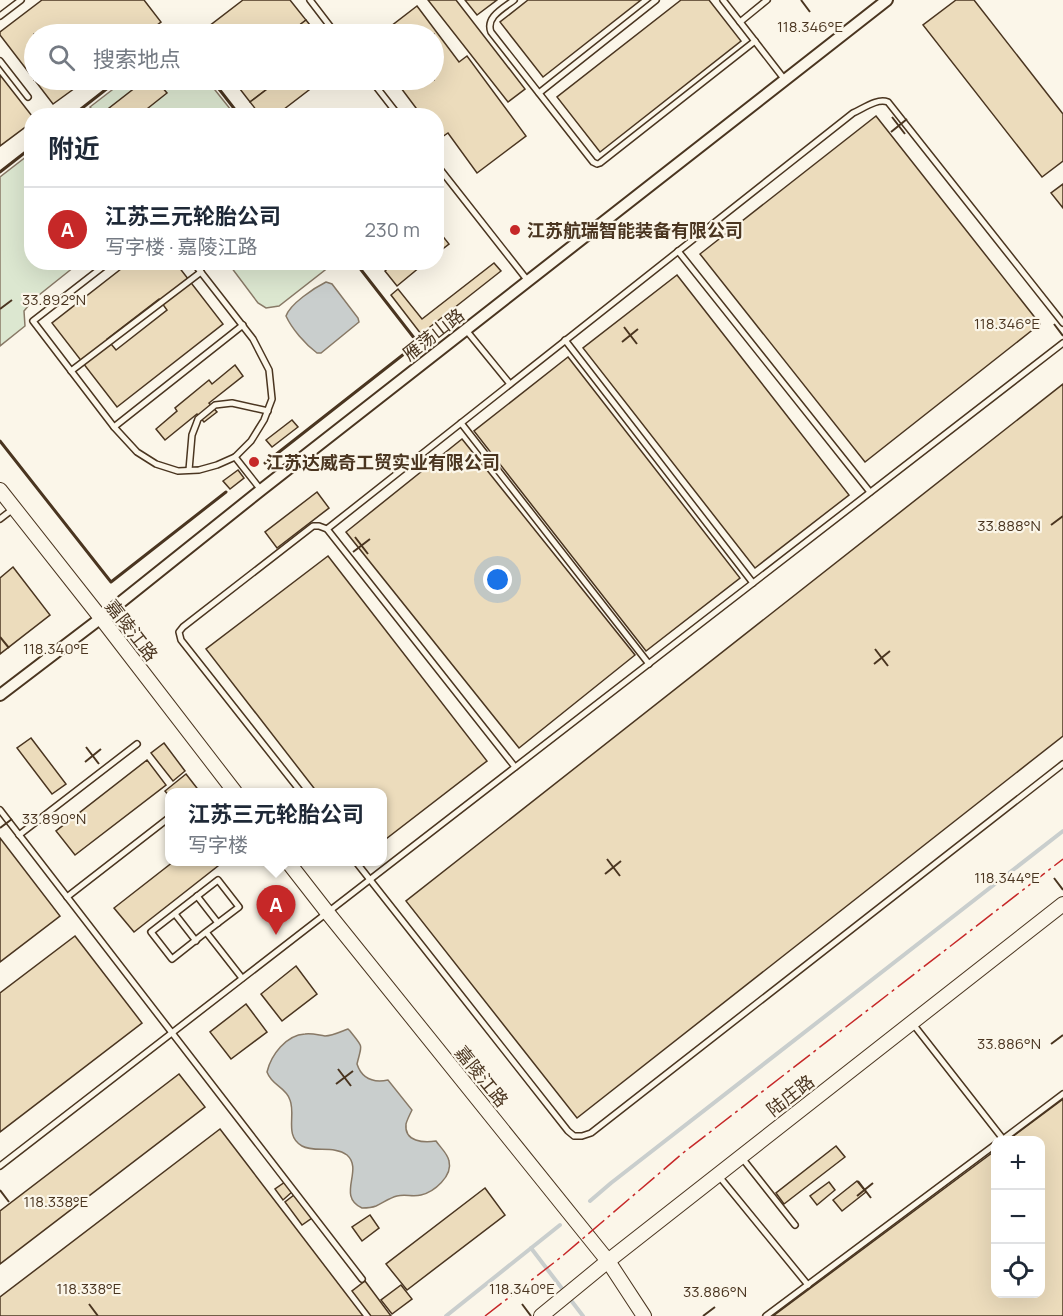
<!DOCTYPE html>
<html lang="zh">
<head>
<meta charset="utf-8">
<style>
  body { margin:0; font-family:Manrope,"Noto Sans SC",sans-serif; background:#f2f2f3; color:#1f2937 }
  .controls { position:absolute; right:18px; bottom:18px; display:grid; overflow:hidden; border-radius:12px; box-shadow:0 6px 24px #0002 }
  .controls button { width:54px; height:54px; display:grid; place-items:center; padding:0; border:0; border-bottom:2px solid #e0e1e3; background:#fff; color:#1f2937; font:30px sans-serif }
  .you { position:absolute; left:498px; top:580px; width:21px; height:21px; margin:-15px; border:4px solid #fff; border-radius:50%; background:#1a73e8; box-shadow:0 0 0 9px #1a73e833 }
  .badge { display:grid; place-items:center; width:39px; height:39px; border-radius:50%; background:#c62828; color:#fff; font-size:20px; font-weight:700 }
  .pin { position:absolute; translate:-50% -50px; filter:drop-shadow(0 2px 3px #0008) }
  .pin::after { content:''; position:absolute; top:32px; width:21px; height:18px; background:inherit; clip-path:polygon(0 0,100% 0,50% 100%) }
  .popup { position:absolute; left:165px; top:788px; width:222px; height:78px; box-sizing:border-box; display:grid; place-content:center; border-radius:12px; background:#fff; filter:drop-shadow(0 2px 4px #0005); font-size:20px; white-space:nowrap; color:#747a83 }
  .popup b { font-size:22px; color:#1f2937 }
  .popup::after { content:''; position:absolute; left:50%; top:100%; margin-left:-12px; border:12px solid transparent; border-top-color:#fff }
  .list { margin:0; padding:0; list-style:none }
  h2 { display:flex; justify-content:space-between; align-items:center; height:78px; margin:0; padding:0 24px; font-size:26px }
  h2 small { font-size:20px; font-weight:400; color:#747a83 }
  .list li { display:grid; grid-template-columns:39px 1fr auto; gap:18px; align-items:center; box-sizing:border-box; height:84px; padding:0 24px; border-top:2px solid #e0e1e3 }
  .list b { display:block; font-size:22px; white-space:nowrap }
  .list p { margin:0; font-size:20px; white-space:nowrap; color:#747a83 }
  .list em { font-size:20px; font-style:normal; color:#747a83 }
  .icon { flex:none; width:33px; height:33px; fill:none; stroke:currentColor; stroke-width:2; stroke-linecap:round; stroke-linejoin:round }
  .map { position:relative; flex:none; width:1063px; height:1316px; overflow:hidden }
  .search { position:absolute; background:#fff; box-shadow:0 6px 24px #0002; left:24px; top:24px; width:420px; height:66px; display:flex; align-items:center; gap:15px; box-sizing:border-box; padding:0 21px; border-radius:33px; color:#747a83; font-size:22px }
  .panel { position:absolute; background:#fff; box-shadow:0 6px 24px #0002; left:24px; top:108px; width:420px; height:162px; border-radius:24px }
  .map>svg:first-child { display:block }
  .green { fill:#dce7d0; stroke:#887966; stroke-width:1.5 }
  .water { fill:#c9cecd; stroke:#887966; stroke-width:1.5 }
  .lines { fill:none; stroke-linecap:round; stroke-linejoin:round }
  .stream { stroke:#c9cecd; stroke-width:4 }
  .building { fill:#ecdcbc; stroke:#4a3520; stroke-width:1.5; fill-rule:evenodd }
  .service-casing { stroke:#4a3520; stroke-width:8 }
  .minor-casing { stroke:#4a3520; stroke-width:14 }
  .tertiary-casing { stroke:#4a3520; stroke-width:16 }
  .service { stroke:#fbf6e9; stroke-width:5 }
  .minor { stroke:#fbf6e9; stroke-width:10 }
  .tertiary { stroke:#fbf6e9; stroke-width:14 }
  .wall { stroke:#4a3520; stroke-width:3 }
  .power { stroke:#c62828; stroke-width:1.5; stroke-dasharray:21 4.5 3 4.5; stroke-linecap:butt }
  .ticks { fill:none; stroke:#4a3520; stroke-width:2 }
  .poi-dot { fill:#c62828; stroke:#fbf6e9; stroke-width:2 }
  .labels { text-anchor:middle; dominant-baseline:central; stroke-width:4.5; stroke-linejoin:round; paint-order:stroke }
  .poi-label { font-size:18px; font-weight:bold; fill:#4a3520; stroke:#fbf6e9; text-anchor:start }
  .street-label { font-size:18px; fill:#4a3520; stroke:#fbf6e9 }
  .ticks-label { font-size:15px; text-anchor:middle; fill:#4a3520; stroke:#fbf6e9; stroke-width:4.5; stroke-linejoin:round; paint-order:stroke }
</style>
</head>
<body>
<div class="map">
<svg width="1063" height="1316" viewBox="0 0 1063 1316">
  <rect width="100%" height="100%" fill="#fbf6e9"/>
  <g class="green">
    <polygon points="125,80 207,80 235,115 97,115 90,107"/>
    <polygon points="31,153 32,262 79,263 34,299 24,311 25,326 0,346 0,177"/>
    <polygon points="228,263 334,263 279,306 266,308 258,303"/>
  </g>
  <g class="water">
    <path d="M326 282 332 284 358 318 359 322 321 353H317C305 344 292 329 286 316 290 304 314 288 326 282Z"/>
    <path d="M348 1029 350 1031C364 1049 362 1043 357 1064 362 1079 373 1083 388 1080L412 1110C410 1114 407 1120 406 1124 404 1142 424 1143 436 1141 440 1147 448 1154 449 1161 453 1176 434 1192 421 1195 413 1197 405 1194 397 1196 389 1198 383 1203 376 1206 371 1208 366 1208 362 1208 336 1196 364 1170 347 1155 334 1145 314 1153 302 1146 284 1136 296 1115 290 1100 286 1087 272 1086 267 1072 271 1055 286 1035 305 1034 312 1033 318 1035 325 1036 332 1036 340 1032 348 1029Z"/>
  </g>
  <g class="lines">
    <g class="stream">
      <polyline points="590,1201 611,1183 1063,831"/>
      <polyline points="531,1248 583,1316"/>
      <polyline points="446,1316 560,1225"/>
    </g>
  </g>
  <g class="building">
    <polygon points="42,0 144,0 161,22 145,34 34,34 34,80 86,80 53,104 0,35 0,32"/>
    <polygon points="243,0 290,0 306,20 288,34 207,34 204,30"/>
    <polygon points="428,0 456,0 525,89 508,102"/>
    <polygon points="465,0 497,0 477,15"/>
    <polygon points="528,0 641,0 543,77 500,22"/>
    <polygon points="681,0 709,0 741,41 600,152 557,97"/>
    <polygon points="956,0 974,0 1063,114 1063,161 1042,177 923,25"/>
    <polygon points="417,6 459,62 467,56 526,136 477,173 448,133 439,139 436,135 436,116 422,116 395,80 434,80 434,34 389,34 386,30"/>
    <polygon points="306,20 317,34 288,34"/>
    <polygon points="0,75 32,116 32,122 0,146"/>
    <polygon points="145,80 156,80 167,93 138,116 106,116 104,112"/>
    <polygon points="233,80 279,80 250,102"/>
    <polygon points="279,80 322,80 275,116 261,116 250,102"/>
    <polygon points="876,116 1040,324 865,462 700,254"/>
    <polygon points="1063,184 1063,208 1051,193"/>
    <polygon points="437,229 449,244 436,254 436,230"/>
    <path d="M130 262H175L223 324 117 407 52 323ZM159 299 167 310 116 350 107 339Z"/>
    <polygon points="395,262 426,262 397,286 385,271"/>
    <polygon points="494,263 501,271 421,334 391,295 398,289 422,319"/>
    <polygon points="677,275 849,495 755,568 583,348"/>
    <polygon points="568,357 740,578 646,651 474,431"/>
    <polygon points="235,365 243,376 209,403 217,412 204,422 197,414 165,440 156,429 177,411 175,408 209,380 212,384"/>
    <polygon points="1063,384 1063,736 577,1118 406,901"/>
    <polygon points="292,420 298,427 272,447 266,440"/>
    <polygon points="462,439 635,655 519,748 346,532"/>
    <polygon points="238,470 244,478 230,489 223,481"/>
    <polygon points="317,492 329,508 277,548 265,532"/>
    <polygon points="328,556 487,761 382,842 382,792 317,792 206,649"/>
    <polygon points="13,567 50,615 0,654 0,578"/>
    <polygon points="31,738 66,784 52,794 17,748"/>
    <polygon points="164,743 185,771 173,781 151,753"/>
    <polygon points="147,760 166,785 75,855 56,831"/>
    <polygon points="186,774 200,792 170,792 170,797 165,791"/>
    <polygon points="0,838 60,916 0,962"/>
    <polygon points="173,862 223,862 134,932 114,908"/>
    <polygon points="75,936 142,1023 0,1132 0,993"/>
    <polygon points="296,966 317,994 282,1021 261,994"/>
    <polygon points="246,1004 267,1032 231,1059 210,1032"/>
    <polygon points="179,1074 205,1107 0,1264 0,1211"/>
    <polygon points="1063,1099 1063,1316 773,1316 996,1150 996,1294 1040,1294 1040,1140 1008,1140"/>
    <polygon points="220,1129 363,1316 0,1316 0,1297"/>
    <polygon points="836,1146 845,1157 784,1204 776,1193"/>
    <polygon points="857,1181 866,1192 842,1211 833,1200"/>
    <polygon points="285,1182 292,1192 283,1200 275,1189"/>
    <polygon points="829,1182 835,1190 817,1205 810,1196"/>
    <polygon points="485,1188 505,1215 407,1290 386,1264"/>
    <polygon points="294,1195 312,1218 302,1225 285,1202"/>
    <polygon points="370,1215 379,1228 362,1241 352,1227"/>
    <polygon points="365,1281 391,1316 371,1316 352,1291"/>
    <polygon points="401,1285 412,1299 392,1314 381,1300"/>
  </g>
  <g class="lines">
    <defs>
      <g id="service">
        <polyline points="310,0 336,34"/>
        <path d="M514 0C504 8 485 17 491 32L593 162 597 164 600 163 755 41"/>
        <polyline points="723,0 785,80"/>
        <polyline points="0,16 21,0"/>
        <polyline points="740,22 767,0"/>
        <polyline points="0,61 28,97"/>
        <polyline points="371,80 399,116"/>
        <polyline points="539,93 656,0"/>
        <polyline points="436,164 528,281"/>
        <polyline points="678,251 870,492"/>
        <polyline points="109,262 33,321 114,427 137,452 156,464 178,471 199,470 217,465 235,457 251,441 264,420 272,399 269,370 253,339 193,262"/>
        <polyline points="466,330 510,384"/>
        <polyline points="565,340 753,583"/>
        <polyline points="71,371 201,272"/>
        <polyline points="461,423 649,664"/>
        <polyline points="114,427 243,325"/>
        <polyline points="235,457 261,490"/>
        <polyline points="189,470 192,435 197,422 198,419 215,405 232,403 268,411"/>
        <polyline points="0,519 13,509"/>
        <path d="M327 529 853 113C864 108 877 98 888 102L1063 323"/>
        <polyline points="301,792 181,640 179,632 183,627 313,526 319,526 327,529 515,767"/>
        <polyline points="0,810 362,1279"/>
        <polyline points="19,835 137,744"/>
        <polyline points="356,862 568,1131 574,1136 582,1136 591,1133 1063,764"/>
        <polyline points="197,896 218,923"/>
        <polyline points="67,897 170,817"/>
        <polyline points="175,914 196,941"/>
        <polyline points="206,932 172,959 151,932 218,880 239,907 206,932 242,978"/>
        <polyline points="913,1024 1003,1139"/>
        <polyline points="1002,1140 1063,1094"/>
        <polyline points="742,1158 795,1225"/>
        <polyline points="0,1166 1063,343"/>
        <polyline points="718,1175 808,1285"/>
        <polyline points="766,1316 996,1144"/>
      </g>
      <polyline id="minor" points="0,695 101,618 261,490 887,0"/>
      <g id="tertiary">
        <polyline points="0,490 101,618 235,792"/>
        <polyline points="288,862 327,912 608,1261 644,1316"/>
        <polyline points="541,1316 608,1261 1063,904"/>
      </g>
    </defs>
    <use href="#service" class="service-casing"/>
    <use href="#minor" class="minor-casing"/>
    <use href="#tertiary" class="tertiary-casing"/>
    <use href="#service" class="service"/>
    <use href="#minor" class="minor"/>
    <use href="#tertiary" class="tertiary"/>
    <g class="wall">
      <polyline points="175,34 176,34"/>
      <polyline points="212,80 240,116"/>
      <polyline points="72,116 118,80"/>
      <polyline points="0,172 32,147"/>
      <polyline points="0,441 111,582 226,492"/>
      <polyline points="265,463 418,343 355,262"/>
    </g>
    <polyline class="power" points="485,1316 560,1258 683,1153 1063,859"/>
  </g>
  <path class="ticks" d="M801 0 810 12M892 117 905 134M891 132 907 119M0 309 12 300M1054 324 1063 336M624 327 637 344M622 342 638 329M1051 525 1063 516M355 537 368 554M353 552 370 539M0 637 9 648M875 649 888 666M874 664 890 651M86 747 99 764M85 762 101 749M0 828 12 819M607 859 620 876M605 874 621 861M1054 878 1063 890M1051 1044 1063 1035M338 1069 351 1086M336 1084 353 1071M858 1181 871 1198M0 1190 9 1202M857 1196 873 1183M89 1304 98 1316M522 1304 531 1316M703 1316 715 1307"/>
  <g class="poi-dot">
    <circle cx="515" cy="230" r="6"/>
    <circle cx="254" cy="462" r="6"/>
  </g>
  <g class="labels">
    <g class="poi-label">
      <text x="527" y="230">江苏航瑞智能装备有限公司</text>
      <text x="266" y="462">江苏达威奇工贸实业有限公司</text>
    </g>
    <g class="street-label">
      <text transform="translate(433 334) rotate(-38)">雁荡山路</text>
      <text transform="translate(132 630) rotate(52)">嘉陵江路</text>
      <text transform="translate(482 1076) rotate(51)">嘉陵江路</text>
      <text transform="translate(790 1095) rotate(-38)">陆庄路</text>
    </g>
  </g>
  <g class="ticks-label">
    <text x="810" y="32">118.346°E</text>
    <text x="54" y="305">33.892°N</text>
    <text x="1007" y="329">118.346°E</text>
    <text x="1009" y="531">33.888°N</text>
    <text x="56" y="654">118.340°E</text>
    <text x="54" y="824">33.890°N</text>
    <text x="1007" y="883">118.344°E</text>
    <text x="1009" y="1049">33.886°N</text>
    <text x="56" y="1207">118.338°E</text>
    <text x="89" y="1294">118.338°E</text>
    <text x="522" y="1294">118.340°E</text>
    <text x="715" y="1297">33.886°N</text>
  </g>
</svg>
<div class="controls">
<button>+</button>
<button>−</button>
<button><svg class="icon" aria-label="locate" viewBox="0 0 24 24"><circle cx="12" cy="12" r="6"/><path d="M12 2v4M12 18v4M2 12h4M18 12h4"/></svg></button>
</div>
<div class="you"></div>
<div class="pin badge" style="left:276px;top:935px">A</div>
<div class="popup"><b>江苏三元轮胎公司</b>写字楼</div>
<div class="search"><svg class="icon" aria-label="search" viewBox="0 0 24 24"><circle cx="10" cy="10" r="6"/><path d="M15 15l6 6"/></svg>搜索地点</div>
<section class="panel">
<h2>附近<small></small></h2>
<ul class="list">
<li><span class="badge">A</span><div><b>江苏三元轮胎公司</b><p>写字楼 · 嘉陵江路</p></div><em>230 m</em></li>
</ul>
</section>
</div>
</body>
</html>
